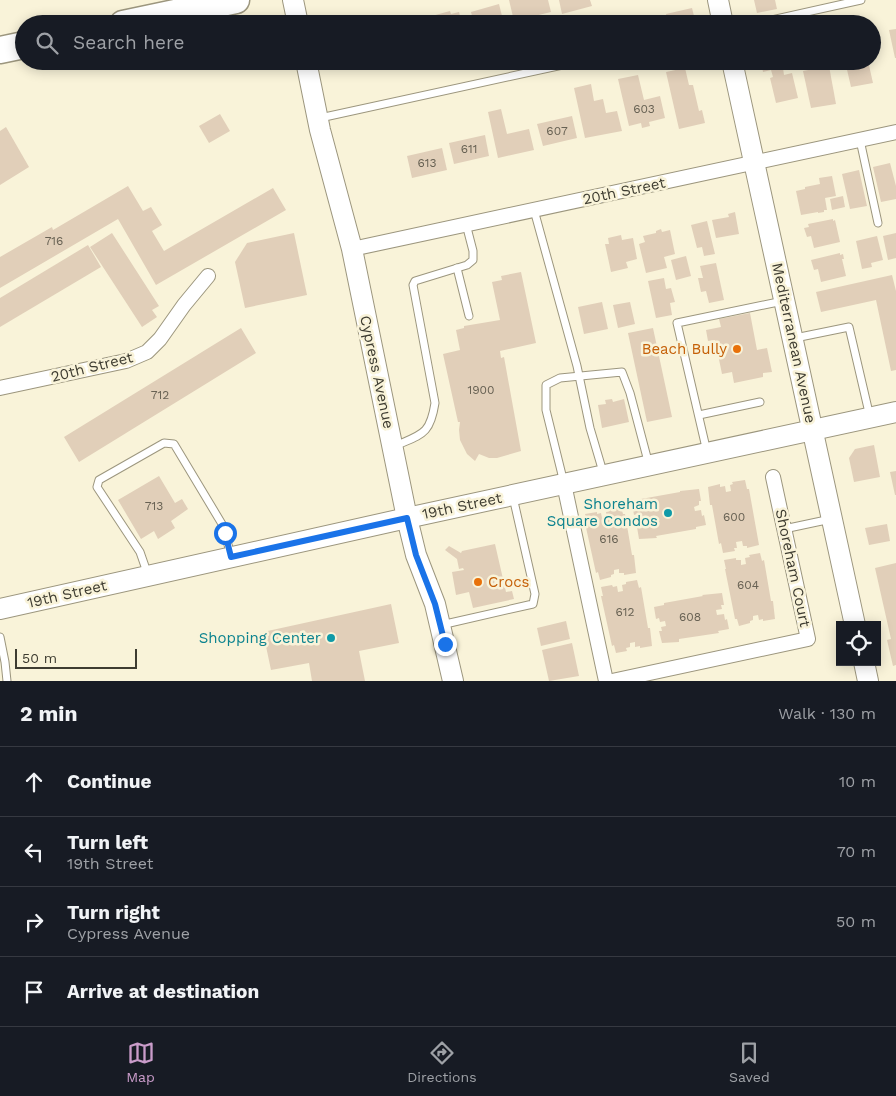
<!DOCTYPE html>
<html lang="en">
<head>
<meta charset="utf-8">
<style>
  body { margin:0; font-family:"Work Sans",sans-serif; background:#242831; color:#f1f3f6 }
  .controls { position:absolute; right:15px; bottom:15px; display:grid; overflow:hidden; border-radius:0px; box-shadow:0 2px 12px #0003 }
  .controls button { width:45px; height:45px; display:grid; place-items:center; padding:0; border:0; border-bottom:1px solid #363941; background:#171b24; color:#f1f3f6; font:25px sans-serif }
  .scale { position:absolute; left:15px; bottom:12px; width:122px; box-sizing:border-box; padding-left:5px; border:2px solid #3e3c31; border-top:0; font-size:14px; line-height:18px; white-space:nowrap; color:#3e3c31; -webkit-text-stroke:4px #f9f3d9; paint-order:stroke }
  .stop { position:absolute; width:15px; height:15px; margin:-11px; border:4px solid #1a73e8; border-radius:50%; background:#fff }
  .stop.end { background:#1a73e8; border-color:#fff; box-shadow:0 1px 5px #0008 }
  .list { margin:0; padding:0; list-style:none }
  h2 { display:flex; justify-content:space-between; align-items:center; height:65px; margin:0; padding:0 20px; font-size:21px }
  h2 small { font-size:16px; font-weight:400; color:#9ea1a6 }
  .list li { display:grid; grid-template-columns:32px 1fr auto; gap:15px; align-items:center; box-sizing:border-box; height:70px; padding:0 20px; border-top:1px solid #363941 }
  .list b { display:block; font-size:19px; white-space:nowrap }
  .list p { margin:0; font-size:16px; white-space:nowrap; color:#9ea1a6 }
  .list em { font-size:16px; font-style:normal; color:#9ea1a6 }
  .icon { flex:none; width:28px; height:28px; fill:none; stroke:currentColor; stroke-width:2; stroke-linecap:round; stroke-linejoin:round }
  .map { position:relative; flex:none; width:896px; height:681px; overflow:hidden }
  .search { position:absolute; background:#171b24; box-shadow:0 2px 12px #0003; left:15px; right:15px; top:15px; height:55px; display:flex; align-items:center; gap:12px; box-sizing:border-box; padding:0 18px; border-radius:28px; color:#9ea1a6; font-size:19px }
  .sheet { height:345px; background:#171b24 }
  nav { display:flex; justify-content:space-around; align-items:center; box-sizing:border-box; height:70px; border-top:1px solid #363941; background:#171b24; font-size:14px; color:#9ea1a6 }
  nav a { display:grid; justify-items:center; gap:2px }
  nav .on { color:#ca9cca }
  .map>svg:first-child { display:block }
  .building { fill:#e1cfb9 }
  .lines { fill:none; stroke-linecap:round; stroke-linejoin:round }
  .lane-casing { stroke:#9c967e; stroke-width:9 }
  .street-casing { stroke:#9c967e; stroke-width:16 }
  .secondary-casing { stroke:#9c967e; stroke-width:22 }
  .highway-casing { stroke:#9c967e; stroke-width:29 }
  .lane { stroke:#fff; stroke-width:7 }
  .street { stroke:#fff; stroke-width:14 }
  .secondary { stroke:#fff; stroke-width:20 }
  .highway { stroke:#fff; stroke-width:26 }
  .route { stroke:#1a73e8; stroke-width:6 }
  .food-dot { fill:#e8710a; stroke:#f9f3d9; stroke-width:2 }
  .culture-dot { fill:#0f9aa8; stroke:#f9f3d9; stroke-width:2 }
  .labels { text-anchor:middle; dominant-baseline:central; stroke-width:5; stroke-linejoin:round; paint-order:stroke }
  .number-label { font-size:12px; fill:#676153 }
  .street-label { font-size:15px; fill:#3e3c31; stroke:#f9f3d9 }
  .food-label { font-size:15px; fill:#c56008; stroke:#f9f3d9; text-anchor:end }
  .culture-label { font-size:15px; fill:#0d838f; stroke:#f9f3d9; text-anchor:end }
</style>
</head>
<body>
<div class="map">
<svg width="896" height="681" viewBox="0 0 896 681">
  <rect width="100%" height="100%" fill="#f9f3d9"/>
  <g class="building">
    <polygon points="509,0 548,0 551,12 514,21"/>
    <polygon points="559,0 590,0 592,6 562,14"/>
    <polygon points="754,0 775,0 777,9 757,13"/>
    <polygon points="499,4 504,24 474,24 471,12"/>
    <polygon points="692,8 696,24 669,24 666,14"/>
    <polygon points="450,11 451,14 459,12 462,24 422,24 421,19"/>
    <polygon points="896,29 896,58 895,58 889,30"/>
    <polygon points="236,61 268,61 268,62 237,69"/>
    <polygon points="761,61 788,61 789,67 783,68 784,75 792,73 798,98 776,103 770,78 773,77 771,70 763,72"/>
    <polygon points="845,61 868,61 873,83 851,87"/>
    <polygon points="829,66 836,104 811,108 803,71"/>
    <polygon points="685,68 689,85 693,85 699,111 702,110 705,123 679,129 666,72"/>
    <polygon points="638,75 644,100 660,96 665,118 649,122 650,126 642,128 641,123 629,126 618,79"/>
    <polygon points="591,84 594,101 603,99 606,113 617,111 622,131 585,138 574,88"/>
    <polygon points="501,109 507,134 529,129 534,150 498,158 488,112"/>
    <polygon points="220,114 230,131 209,143 199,126"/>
    <polygon points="572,116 577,138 543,146 537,124"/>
    <polygon points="6,127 29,167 0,185 0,131"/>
    <polygon points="485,135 489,156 454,164 449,143"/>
    <polygon points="442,148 447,170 412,178 407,156"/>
    <polygon points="890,163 896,186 896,199 881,202 873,167"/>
    <polygon points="859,170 867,206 850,209 842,174"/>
    <polygon points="832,176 836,196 825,198 827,210 824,210 824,212 818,213 818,212 801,215 796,191 805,189 805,187 820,184 819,178"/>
    <polygon points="128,186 143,211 151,207 162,225 152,231 164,251 273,188 286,210 156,285 118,219 0,288 0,257 52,227 53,230"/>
    <polygon points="843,196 845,207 832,210 830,199"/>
    <polygon points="735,212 739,234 716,238 712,220 729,217 728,214"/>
    <polygon points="833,219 833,221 835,220 840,242 814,248 811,236 807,237 804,228 809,227 808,224"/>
    <polygon points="707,221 715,254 704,256 702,247 697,248 691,225"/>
    <polygon points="661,229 662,232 670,230 675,254 664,257 667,268 646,273 639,244 645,242 643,236 656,233 656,231"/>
    <polygon points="112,233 159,306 152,310 157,317 142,327 90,247"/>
    <polygon points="294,233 307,295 245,308 235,262 247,243"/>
    <polygon points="896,233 896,258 888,260 883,236"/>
    <polygon points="621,235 622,240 633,238 637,259 626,262 628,268 611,272 605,244 609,244 608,238"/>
    <polygon points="877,236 883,260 871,263 872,267 862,269 856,241"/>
    <polygon points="88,245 101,267 0,327 0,298"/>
    <polygon points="840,253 840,255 843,254 844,259 842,259 846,276 821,282 818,269 814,270 811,260"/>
    <polygon points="686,256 691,276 676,280 671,260"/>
    <polygon points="716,263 724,300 709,303 706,291 701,292 698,278 703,278 700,266"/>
    <polygon points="521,272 536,343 500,351 501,358 504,357 521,451 497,458 489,458 479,454 475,461 467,454 460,440 459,430 460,422 458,422 443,354 460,350 456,330 464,328 464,326 500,320 492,282 502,280 501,276"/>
    <polygon points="892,275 896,291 896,370 891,371 876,300 821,312 816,292"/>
    <polygon points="664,278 666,289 671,288 675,302 670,303 672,315 656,318 648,281"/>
    <polygon points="602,302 608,329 584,334 578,307"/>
    <polygon points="630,302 635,324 618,328 613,305"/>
    <polygon points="750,313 757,350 767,348 772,372 763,373 763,377 734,383 732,372 722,374 715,340 708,341 706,330 721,327 719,319"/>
    <polygon points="241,328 256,353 79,462 64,437"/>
    <polygon points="653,328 672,417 647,422 628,333"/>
    <polygon points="612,399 613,402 624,399 629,422 602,428 598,405 606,404 605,400"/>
    <polygon points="874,445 880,477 854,482 849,458 855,449"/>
    <polygon points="896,471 896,495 895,495 890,472"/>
    <polygon points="159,476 175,503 182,499 188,509 171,521 175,528 158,539 154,531 141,539 118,500"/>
    <polygon points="745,480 747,489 749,489 759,545 747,548 747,546 743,546 742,541 736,542 737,548 734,548 735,551 723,553 721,543 719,544 712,505 710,505 708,487 720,484 720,487 725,486 726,492 731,491 730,485 733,484 732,482"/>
    <polygon points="699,489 701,501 699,501 699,505 694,507 695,511 701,510 702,516 704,515 706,525 696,527 696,529 656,536 657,538 639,539 637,527 639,527 639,523 644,522 643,518 638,518 637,514 634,515 632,503 642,501 641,499 680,492 680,491"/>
    <polygon points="621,507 623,514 625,514 632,555 634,555 636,573 624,575 624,573 619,573 619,569 614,570 614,574 611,575 611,577 600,580 598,572 596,573 585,523 587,523 585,514 597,512 597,514 601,513 602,518 607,517 606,512 610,511 610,509"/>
    <polygon points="887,524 890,541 869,545 865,528"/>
    <polygon points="495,544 506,592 512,591 514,599 473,608 469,592 456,595 452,572 464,570 463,568 459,569 457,559 445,550 449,546 461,553 462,551"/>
    <polygon points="760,553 762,561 764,560 771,601 773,601 775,619 763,621 763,619 759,620 758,615 753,616 753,620 750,621 750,623 739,626 737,619 735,619 725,569 726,569 724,560 736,558 736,560 741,560 741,565 746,564 745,558 750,557 749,555"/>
    <polygon points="896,563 896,665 893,666 887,640 891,639 875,568"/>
    <polygon points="637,580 639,588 641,587 648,628 650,628 652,646 640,648 640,646 635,647 635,642 630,643 630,647 626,648 627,651 616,653 614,645 612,646 601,596 603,596 601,587 612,585 613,587 617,586 618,592 623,591 622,585 626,584 626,582"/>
    <polygon points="722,593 724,605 721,605 722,609 716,610 717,615 724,614 725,620 727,619 729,629 718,631 719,633 679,639 679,642 662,643 659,631 662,631 661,627 666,626 665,621 660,622 659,618 656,619 654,607 664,605 664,603 703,596 702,595"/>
    <polygon points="391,604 399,643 359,651 365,681 312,681 309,663 271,670 263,632"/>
    <polygon points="566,621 570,639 541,646 537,628"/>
    <polygon points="572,643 579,676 549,681 542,650"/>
  </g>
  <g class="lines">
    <defs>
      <g id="lane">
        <polyline points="753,24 861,0"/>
        <polyline points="320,118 581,61"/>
        <polyline points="860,140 878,223"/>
        <polyline points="534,210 577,366 590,428 603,472"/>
        <polyline points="457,268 469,316"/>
        <polyline points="795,338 849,327 870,417"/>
        <polyline points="699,415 760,402"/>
        <path d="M395 446C422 434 430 435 435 403L413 285 415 281 467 265 473 260V251L466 224"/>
        <polyline points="707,452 677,323 783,301"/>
        <polyline points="564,483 546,410 546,385 560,378 622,372 630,393 649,465"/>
        <polyline points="784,529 831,519"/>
        <polyline points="148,575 140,552 97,487 99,480 164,443 174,444 222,524 231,555"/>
        <polyline points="441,625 533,604 535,594 513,497"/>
        <polyline points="0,637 5,662 7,681"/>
      </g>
      <g id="street">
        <polyline points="352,249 896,132"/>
        <polyline points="0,388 126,361 147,352 160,339 184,305 208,276"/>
        <polyline points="564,484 606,681"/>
        <polyline points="612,681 808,639 773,477"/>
      </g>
      <g id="secondary">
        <polyline points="293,0 298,24"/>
        <polyline points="718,0 723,24"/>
        <polyline points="306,61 320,130 352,249 407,518 416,555 435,604 453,681"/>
        <polyline points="732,61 855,625"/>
        <polyline points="0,609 407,518 896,412"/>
        <polyline points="864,662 868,681"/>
      </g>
      <g id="highway">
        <polyline points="123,24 236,0"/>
        <polyline points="0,50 24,45"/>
      </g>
    </defs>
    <use href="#lane" class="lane-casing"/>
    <use href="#street" class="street-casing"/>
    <use href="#secondary" class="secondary-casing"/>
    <use href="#highway" class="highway-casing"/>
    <use href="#lane" class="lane"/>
    <use href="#street" class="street"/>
    <use href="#secondary" class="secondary"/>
    <use href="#highway" class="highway"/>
  </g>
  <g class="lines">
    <polyline class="route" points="225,533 231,557 407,518 416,555 435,604 445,644"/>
  </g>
  <g class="food-dot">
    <circle cx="737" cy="349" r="5"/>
    <circle cx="478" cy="582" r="5"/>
  </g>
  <g class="culture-dot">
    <circle cx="668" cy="513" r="5"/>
    <circle cx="331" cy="638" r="5"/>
  </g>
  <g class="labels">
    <g class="number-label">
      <text x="644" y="109">603</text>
      <text x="557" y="131">607</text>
      <text x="469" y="149">611</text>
      <text x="427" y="163">613</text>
      <text x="54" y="241">716</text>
      <text x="481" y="390">1900</text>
      <text x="160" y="395">712</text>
      <text x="154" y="506">713</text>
      <text x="734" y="517">600</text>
      <text x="609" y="539">616</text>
      <text x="748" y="585">604</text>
      <text x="625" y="612">612</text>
      <text x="690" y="617">608</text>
    </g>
    <g class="street-label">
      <text transform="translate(624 191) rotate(-12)">20th Street</text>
      <text transform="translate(794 343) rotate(78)">Mediterranean Avenue</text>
      <text transform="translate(92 367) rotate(-14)">20th Street</text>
      <text transform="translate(377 372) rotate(78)">Cypress Avenue</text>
      <text transform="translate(462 506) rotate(-12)">19th Street</text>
      <text transform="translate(793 568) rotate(78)">Shoreham Court</text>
      <text transform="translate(67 594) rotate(-13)">19th Street</text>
    </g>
    <g class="food-label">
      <text x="727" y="349">Beach Bully</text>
      <text x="488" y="582" text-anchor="start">Crocs</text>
    </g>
    <g class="culture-label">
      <text x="658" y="504">Shoreham<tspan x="658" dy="17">Square Condos</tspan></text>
      <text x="321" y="638">Shopping Center</text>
    </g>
  </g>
</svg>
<div class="controls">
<button><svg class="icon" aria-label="locate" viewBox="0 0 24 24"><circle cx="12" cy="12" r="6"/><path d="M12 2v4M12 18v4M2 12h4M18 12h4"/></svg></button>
</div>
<div class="scale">50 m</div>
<div class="stop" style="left:225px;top:533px"></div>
<div class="stop end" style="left:445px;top:644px"></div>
<div class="search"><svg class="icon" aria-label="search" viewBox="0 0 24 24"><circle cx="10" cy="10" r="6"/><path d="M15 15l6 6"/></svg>Search here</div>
</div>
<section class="sheet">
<h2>2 min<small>Walk · 130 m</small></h2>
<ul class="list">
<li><svg class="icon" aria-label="ahead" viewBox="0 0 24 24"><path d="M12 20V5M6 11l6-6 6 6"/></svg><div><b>Continue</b></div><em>10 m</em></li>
<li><svg class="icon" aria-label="left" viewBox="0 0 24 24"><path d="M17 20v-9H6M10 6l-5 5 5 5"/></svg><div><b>Turn left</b><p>19th Street</p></div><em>70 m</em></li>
<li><svg class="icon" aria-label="right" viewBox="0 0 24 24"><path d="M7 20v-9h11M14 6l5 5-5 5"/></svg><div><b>Turn right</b><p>Cypress Avenue</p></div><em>50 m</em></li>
<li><svg class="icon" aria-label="arrive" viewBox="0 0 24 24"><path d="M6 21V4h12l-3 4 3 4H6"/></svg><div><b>Arrive at destination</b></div></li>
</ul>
</section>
<nav>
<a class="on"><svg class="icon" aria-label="map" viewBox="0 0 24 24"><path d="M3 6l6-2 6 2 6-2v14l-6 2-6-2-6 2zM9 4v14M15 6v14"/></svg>Map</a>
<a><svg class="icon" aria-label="directions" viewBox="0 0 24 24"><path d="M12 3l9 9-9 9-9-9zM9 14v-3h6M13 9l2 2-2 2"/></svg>Directions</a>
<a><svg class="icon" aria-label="saved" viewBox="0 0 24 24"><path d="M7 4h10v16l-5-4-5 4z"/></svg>Saved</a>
</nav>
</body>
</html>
